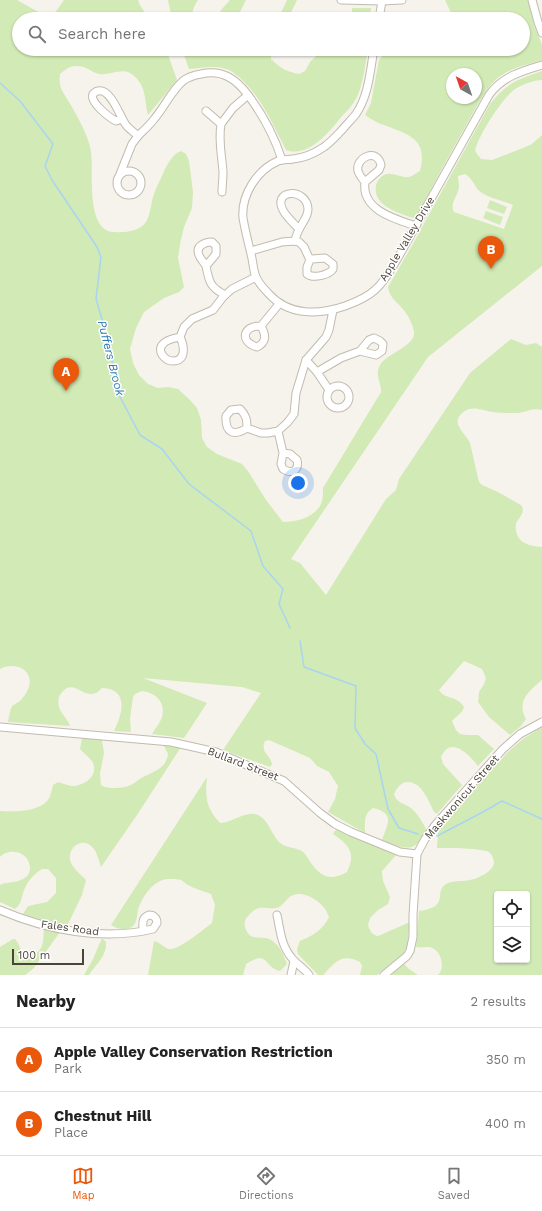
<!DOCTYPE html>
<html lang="en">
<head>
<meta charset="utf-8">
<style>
  body { margin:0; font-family:"Work Sans",sans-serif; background:#f6f6f6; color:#222 }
  .controls { position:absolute; right:12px; bottom:12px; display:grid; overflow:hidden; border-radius:4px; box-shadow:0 1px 3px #0004 }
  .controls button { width:36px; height:36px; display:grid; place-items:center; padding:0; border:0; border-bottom:1px solid #e0e0e0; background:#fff; color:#222; font:20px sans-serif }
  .compass { position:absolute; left:446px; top:68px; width:36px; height:36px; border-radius:50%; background:#fff; box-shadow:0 1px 3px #0004; rotate:320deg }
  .scale { position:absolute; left:12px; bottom:10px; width:72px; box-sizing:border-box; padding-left:4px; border:2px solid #4b4439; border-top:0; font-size:11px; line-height:14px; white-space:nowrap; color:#4b4439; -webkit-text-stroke:3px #fff; paint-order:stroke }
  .you { position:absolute; left:298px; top:483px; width:14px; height:14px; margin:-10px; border:3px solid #fff; border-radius:50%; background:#1a73e8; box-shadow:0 0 0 6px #1a73e833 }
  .badge { display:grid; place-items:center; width:26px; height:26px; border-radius:50%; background:#ea580c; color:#fff; font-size:13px; font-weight:700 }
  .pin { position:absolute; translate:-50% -33px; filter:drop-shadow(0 1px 2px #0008) }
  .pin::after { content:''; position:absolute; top:21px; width:14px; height:12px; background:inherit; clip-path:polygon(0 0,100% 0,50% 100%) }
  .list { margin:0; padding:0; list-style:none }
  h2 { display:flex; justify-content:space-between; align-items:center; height:52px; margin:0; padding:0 16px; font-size:17px }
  h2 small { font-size:13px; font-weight:400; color:#767676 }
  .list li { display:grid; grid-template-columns:26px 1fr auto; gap:12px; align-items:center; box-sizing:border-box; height:64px; padding:0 16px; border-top:1px solid #e0e0e0 }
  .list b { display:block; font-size:15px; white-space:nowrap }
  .list p { margin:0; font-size:13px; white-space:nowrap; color:#767676 }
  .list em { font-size:13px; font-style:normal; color:#767676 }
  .icon { flex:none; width:22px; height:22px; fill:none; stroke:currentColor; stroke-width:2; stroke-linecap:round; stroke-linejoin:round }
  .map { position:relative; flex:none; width:542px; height:975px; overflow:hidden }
  .search { position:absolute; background:#fff; box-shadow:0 1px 3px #0004; left:12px; right:12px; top:12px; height:44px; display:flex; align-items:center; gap:10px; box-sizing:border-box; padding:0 14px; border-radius:22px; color:#767676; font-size:15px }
  .sheet { height:180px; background:#fff }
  nav { display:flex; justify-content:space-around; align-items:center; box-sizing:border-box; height:56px; border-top:1px solid #e0e0e0; background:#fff; font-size:11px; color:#767676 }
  nav a { display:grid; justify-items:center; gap:2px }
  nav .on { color:#ea580c }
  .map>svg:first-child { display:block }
  .green { fill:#d2eab5; fill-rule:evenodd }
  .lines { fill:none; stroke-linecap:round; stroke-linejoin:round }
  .stream { stroke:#a9d4f2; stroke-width:1.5 }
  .minor-casing { stroke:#c2bbae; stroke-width:9 }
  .minor { stroke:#fff; stroke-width:7 }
  .labels { text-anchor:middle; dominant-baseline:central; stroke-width:3; stroke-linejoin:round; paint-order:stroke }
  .street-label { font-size:11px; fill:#4b4439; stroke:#fff }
  .water-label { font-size:12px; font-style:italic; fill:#2e7ab2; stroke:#fff }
</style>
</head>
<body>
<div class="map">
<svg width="542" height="975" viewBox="0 0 542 975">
  <rect width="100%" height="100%" fill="#f6f3ec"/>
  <g class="green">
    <path d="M0 0H17L42 14 50 16 54 14 64 0H138L140 5 149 19H19V49H166L177 80 148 115C144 99 147 87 133 75 123 66 110 76 99 74 90 72 88 66 76 66 69 66 65 70 60 74 58 87 63 92 69 102 77 116 89 136 91 152 94 171 85 231 114 232 125 233 142 231 147 220 151 212 151 202 154 194 157 185 162 177 165 169 169 162 173 154 181 151L186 154 189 161 193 192 192 208 184 227 180 244 178 258 184 287 179 292 164 298 144 312 136 328 130 349 133 363 139 375 148 384 158 388 168 387 178 389 189 399 197 408 201 420 202 438 207 447 217 454 242 464 248 471 266 500 283 522C296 522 313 518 320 506 323 501 323 494 323 488L381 392C382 383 374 376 380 365 386 354 416 346 414 332 413 324 407 313 401 307 395 300 390 298 388 287L410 249 490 104C507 83 516 80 542 71V80C534 80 523 84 515 89 503 97 478 136 475 151L481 159 492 160 523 148 532 144 542 135V266L428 357 291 559 300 563 326 595 386 499 396 490 399 479 470 373 511 339 526 345 536 343 542 347V410C532 407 525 413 515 413 508 413 500 413 493 412 486 411 476 407 469 409 465 410 459 415 458 419 455 426 467 436 470 443L479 482 482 485 498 492 521 505C526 511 520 517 516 523 514 541 526 546 542 547V680C529 691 516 701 526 719L521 726 510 735 489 717 478 702 479 692 484 684 486 678 482 669 464 661 439 690C445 700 457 695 464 707 462 714 456 716 452 721L456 730 460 734 467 735H478L494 749 478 766C469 755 451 735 441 757L443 764 462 785 437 814 434 812C429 802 422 782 408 782 401 782 397 788 394 794 396 803 404 803 411 808 417 813 421 820 425 827L426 830C423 835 420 843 414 846 404 851 391 843 382 840 388 823 395 813 373 808 363 814 365 823 365 833L328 812 335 799 338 786 329 772 317 766 310 758 269 740 265 741C260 753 270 754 272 764L270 767 223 750 261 693 242 687 143 678 207 703 184 738 152 734C155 729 160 723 162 717 166 702 156 693 142 691L135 694 133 697 130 719 131 732 114 731C122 715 130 689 102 688 99 691 96 694 91 694 80 694 71 678 60 695 58 698 58 703 59 707 61 714 68 719 70 726L8 722C9 717 10 710 12 706 14 704 18 703 20 701 24 697 27 692 29 687 34 669 14 661 0 669ZM465 174C474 179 474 188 482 193 489 198 504 201 513 205L504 229 454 212C449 203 459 195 459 186 459 183 458 180 458 176Z"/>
    <path d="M168 0H198C194 6 191 12 194 19H172Z"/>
    <polygon points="230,0 246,0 238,16 237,19 215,19 222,9"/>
    <polygon points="287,0 297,0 288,19 278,19"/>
    <path d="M445 0H528L534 25 542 45V60C529 64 514 67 502 75 487 84 477 107 468 122 450 154 432 186 415 219 400 213 372 207 376 185 377 181 380 177 384 175 392 171 400 178 409 177 412 176 416 173 420 171 428 139 410 135 384 125 377 123 371 119 365 115L371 103 379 60 385 53 396 50 427 51 432 49H523V19H454ZM452 74H476V98H452Z"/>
    <polygon points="352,8 371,8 370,19 352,19"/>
    <path d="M182 49H271V59C282 69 285 71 299 74L305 71 310 62 321 51 341 49H368C365 65 363 89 354 102 351 107 346 112 342 116 329 132 309 158 286 150 272 123 262 98 239 77 235 74 231 70 226 69 214 65 201 68 189 69Z"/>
    <polygon points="490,200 507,207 504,214 487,208"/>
    <polygon points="486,211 503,217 500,225 483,218"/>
    <path d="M542 727V975H438C446 967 441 949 429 947 424 947 421 948 416 947L419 911C451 907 433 892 446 884 453 880 462 882 470 880 474 879 478 878 481 876 486 874 493 869 494 863 494 860 492 854 489 852 481 848 448 848 437 848L438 832 440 827 460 804 508 752 523 739ZM497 894H527V960H497Z"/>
    <path d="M82 738 102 740 104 753 100 773 101 785C108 790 124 788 131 785 135 783 138 780 141 778 153 772 166 769 168 754L164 746 165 744 181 747 139 812 101 867C99 861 97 853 94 849 83 834 65 849 71 863 74 869 81 875 86 880L82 895 67 926 58 925 23 914 28 906 47 902 56 893V878L48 869H42C36 873 29 879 26 886 21 894 23 903 15 909L0 902V885L2 884C10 882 20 882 26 877 33 871 30 859 23 855 17 850 5 851 0 857V811C14 812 38 812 48 800 51 796 52 789 53 785L58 782C62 783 66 785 71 786 82 787 99 777 93 763 91 758 84 754 80 749Z"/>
    <path d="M207 777C205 797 206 808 220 823 233 823 245 810 258 815 269 820 271 834 279 842 285 848 295 847 302 851 306 854 308 859 311 863 322 878 331 881 347 872 349 867 352 861 351 856 351 846 340 839 333 834L336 829 396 855 382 871 383 881 390 897 388 904 378 910 370 918 368 925C370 931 372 935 378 936L410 922 407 947 403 954 377 975H360L362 966 360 962C341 953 336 962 323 975H318L298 954 297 949 300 941C312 936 323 930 329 917 328 915 327 912 325 909 319 900 304 891 293 895 287 897 284 905 279 907 268 912 260 901 248 916 245 919 244 923 245 927 250 945 265 932 275 943 281 948 284 957 287 964L280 971C264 968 269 949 246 964L243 975H148L154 941C160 942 165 949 170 949 179 950 204 929 212 923L215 905 211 894C204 891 195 889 188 885 186 884 183 881 181 880 178 879 171 879 168 879 153 880 142 897 138 910 137 915 137 921 134 925 128 932 117 929 111 925Z"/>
    <path d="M44 928 60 932 34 968 25 975H0V947L13 939H15C19 943 20 950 25 953 27 955 31 955 34 954 45 950 43 937 44 928Z"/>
    <path d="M102 938 106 942C107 956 96 964 89 975H84L93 959Z"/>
    <polygon points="404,964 409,969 418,975 391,975"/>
  </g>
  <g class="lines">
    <g class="stream">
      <polyline points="0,83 20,101 53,144 45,166 52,180 97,247 101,257 96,299 109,343 118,393 140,435 162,449 189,484 251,531 263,566 283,589 279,604 290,628"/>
      <polyline points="300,641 304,667 356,686 355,728 365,744 376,754 388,809 399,828 418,834"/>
      <polyline points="437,836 483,812 502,801 542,819"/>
    </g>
    <defs>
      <g id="minor">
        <polyline points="341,0 382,1 402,0"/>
        <polyline points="532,0 538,22 542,33"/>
        <polyline points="379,19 382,1"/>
        <path d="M374 49C370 71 369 95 356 114 352 119 347 124 342 130 336 136 331 142 324 147 315 153 304 158 293 159 288 160 283 159 278 161 257 170 241 195 243 218 245 230 248 242 251 254 253 261 253 270 256 277 259 284 264 289 269 294 289 316 319 315 345 306 356 302 368 297 376 289 386 280 392 267 399 256L489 95C502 77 521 71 542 65"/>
        <path d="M248 95C263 115 274 135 282 160"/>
        <path d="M206 111 221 124C218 141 222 156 223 172 223 179 222 186 222 192"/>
        <path d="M138 136C144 130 150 125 155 118 165 106 172 90 183 81 188 77 195 75 201 74 222 69 236 79 248 95L233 108 221 124"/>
        <circle cx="129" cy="183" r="12"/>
        <path d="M120 174 132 144 138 136C134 132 129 129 126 125 120 117 111 88 98 91 96 91 94 93 93 94 89 102 110 118 116 121L122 119"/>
        <path d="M365 182C362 178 359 175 358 171 355 158 377 147 381 165L379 170 365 182C361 210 395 219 416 226"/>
        <path d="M295 241C296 235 298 231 301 226 304 220 308 216 308 209 307 187 270 189 284 212 288 218 294 224 299 229"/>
        <path d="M251 251 282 242 295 241 299 242 304 247 310 260 307 267V274C313 279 329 275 333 269V264L325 258 312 259 310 260"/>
        <path d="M206 266C204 262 200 259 199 255 195 246 205 242 212 242L216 246V254L206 266C209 282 210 287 225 295"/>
        <path d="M261 326C243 325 239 342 257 347 267 342 266 335 261 326L279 304"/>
        <path d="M180 337C184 345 187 361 173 361 165 361 156 351 163 344 167 339 175 338 180 337L184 327 192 319 213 310 223 297 232 289 256 277"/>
        <polyline points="306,360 326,337 329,330 333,310"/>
        <circle cx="338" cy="397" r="11"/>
        <polyline points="329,390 317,372 341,358 360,351 369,340 374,338 380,341 383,344 382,351 376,355 360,351"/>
        <path d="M247 428C247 419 246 415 240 409L231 410 226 416C225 432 233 437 247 428L261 433H268L278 431 287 423 294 414 296 393 306 360 317 372"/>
        <path d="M278 431 283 453 281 464 283 469 287 471C295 473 299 468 297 460L290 454 283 453"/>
        <polyline points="0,727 171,742 216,752 284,781 320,813 335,824 351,832 400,852 417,854"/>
        <path d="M0 910C46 930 104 941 153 929L157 923C157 918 154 915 149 915 141 918 143 924 143 931"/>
        <path d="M277 915C280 929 281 945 291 957 296 964 304 968 309 975"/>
        <polyline points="291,975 294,961"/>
        <polyline points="384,975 407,956 410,951 413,937 413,915 417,854 425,839 436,824 503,749 520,734 542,722"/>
      </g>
    </defs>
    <use href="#minor" class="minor-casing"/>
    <use href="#minor" class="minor"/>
  </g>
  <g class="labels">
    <g class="street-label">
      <text transform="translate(407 239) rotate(-59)">Apple Valley Drive</text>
      <text transform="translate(243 764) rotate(21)">Bullard Street</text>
      <text transform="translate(462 797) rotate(-49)">Maskwonicut Street</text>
      <text transform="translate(70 928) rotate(8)">Fales Road</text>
    </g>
    <g class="water-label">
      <text transform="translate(111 358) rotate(76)">Puffers Brook</text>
    </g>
  </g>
</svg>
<div class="controls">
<button><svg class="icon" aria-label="locate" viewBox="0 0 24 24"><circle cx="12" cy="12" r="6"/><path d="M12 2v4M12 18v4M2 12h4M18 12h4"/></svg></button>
<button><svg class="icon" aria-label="layers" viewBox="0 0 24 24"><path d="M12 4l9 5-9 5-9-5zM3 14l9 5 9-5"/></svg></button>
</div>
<svg class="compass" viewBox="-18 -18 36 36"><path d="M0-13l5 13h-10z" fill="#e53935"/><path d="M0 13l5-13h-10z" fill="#767676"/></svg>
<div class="scale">100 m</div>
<div class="you"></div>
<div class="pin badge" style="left:66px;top:391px">A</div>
<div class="pin badge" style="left:491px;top:269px">B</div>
<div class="search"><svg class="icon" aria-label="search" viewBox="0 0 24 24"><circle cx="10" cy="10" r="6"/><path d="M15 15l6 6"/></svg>Search here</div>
</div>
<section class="sheet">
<h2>Nearby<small>2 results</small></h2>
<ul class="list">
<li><span class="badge">A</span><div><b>Apple Valley Conservation Restriction</b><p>Park</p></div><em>350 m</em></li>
<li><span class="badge">B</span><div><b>Chestnut Hill</b><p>Place</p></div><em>400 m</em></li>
</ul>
</section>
<nav>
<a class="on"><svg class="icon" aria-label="map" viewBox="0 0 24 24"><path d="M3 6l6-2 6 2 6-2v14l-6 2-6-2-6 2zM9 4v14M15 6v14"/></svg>Map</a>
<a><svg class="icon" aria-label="directions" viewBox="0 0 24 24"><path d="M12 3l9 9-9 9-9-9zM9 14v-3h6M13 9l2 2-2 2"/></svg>Directions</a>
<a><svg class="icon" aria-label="saved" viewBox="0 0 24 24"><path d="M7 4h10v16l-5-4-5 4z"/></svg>Saved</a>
</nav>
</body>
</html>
